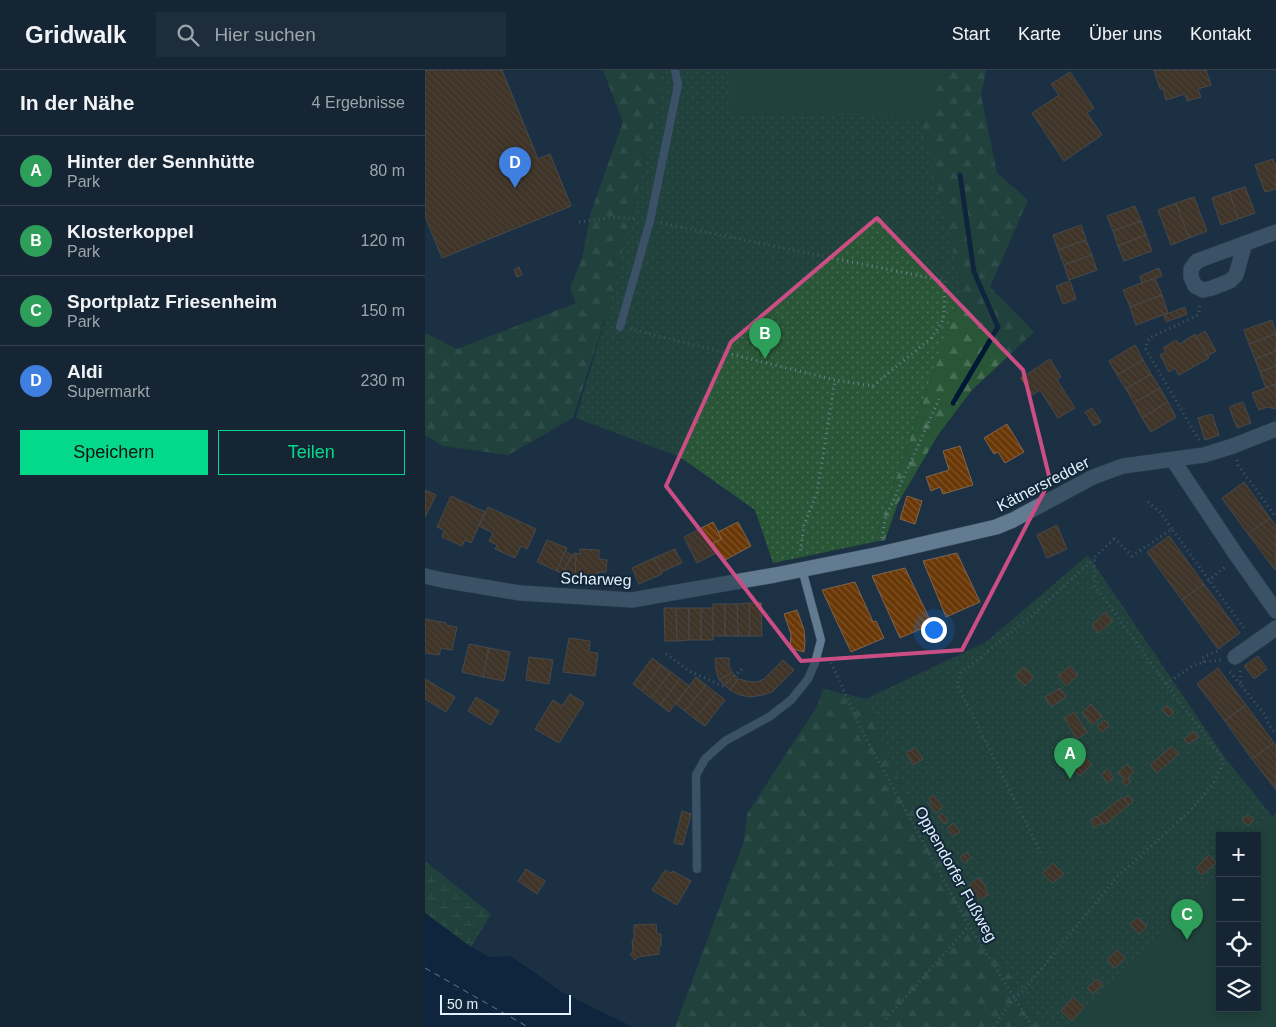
<!DOCTYPE html>
<html lang="de">
<head>
<meta charset="utf-8">
<style>
  body { margin:0; font-family:Helvetica,sans-serif; background:#1e2d3b; color:#f1f3f6 }
  .controls { position:absolute; right:15px; bottom:15px; display:grid; overflow:hidden; border-radius:0px; box-shadow:0 2px 8px #0003 }
  .controls button { width:45px; height:45px; display:grid; place-items:center; padding:0; border:0; border-bottom:1px solid #34424e; background:#152533; color:#f1f3f6; font:25px sans-serif }
  .scale { position:absolute; left:15px; bottom:12px; width:131px; box-sizing:border-box; padding-left:5px; border:2px solid #e3f1fd; border-top:0; font-size:14px; line-height:18px; white-space:nowrap; color:#e3f1fd; -webkit-text-stroke:4px #12273a; paint-order:stroke }
  .you { position:absolute; left:508px; top:559px; width:18px; height:18px; margin:-12px; border:4px solid #fff; border-radius:50%; background:#1a73e8; box-shadow:0 0 0 8px #1a73e833 }
  .badge { display:grid; place-items:center; width:32px; height:32px; border-radius:50%; background:#04d98b; color:#fff; font-size:16px; font-weight:700 }
  .pin { position:absolute; translate:-50% -41px; filter:drop-shadow(0 1px 2px #0008) }
  .pin::after { content:''; position:absolute; top:26px; width:18px; height:15px; background:inherit; clip-path:polygon(0 0,100% 0,50% 100%) }
  .list { margin:0; padding:0; list-style:none }
  h2 { display:flex; justify-content:space-between; align-items:center; height:65px; margin:0; padding:0 20px; font-size:21px }
  h2 small { font-size:16px; font-weight:400; color:#9da5ac }
  .list li { display:grid; grid-template-columns:32px 1fr auto; gap:15px; align-items:center; box-sizing:border-box; height:70px; padding:0 20px; border-top:1px solid #34424e }
  .list b { display:block; font-size:19px; white-space:nowrap }
  .list p { margin:0; font-size:16px; white-space:nowrap; color:#9da5ac }
  .list em { font-size:16px; font-style:normal; color:#9da5ac }
  .actions { display:flex; gap:10px; padding:15px 20px }
  .actions a { flex:1; padding:11px 0; border:1px solid #04d98b; border-radius:0px; text-align:center; font-size:18px; color:#04d98b }
  .actions .main { background:#04d98b; color:#111 }
  .icon { flex:none; width:28px; height:28px; fill:none; stroke:currentColor; stroke-width:2; stroke-linecap:round; stroke-linejoin:round }
  .map { position:relative; flex:none; width:851px; height:957px; overflow:hidden }
  header { display:flex; align-items:center; gap:30px; box-sizing:border-box; height:70px; padding:0 25px; background:#152533; border-bottom:1px solid #34424e }
  header strong { font-size:24px }
  nav { display:flex; gap:28px; margin-inline-start:auto; font-size:18px }
  .search { width:350px; height:45px; background:#1e2d3b; display:flex; align-items:center; gap:12px; box-sizing:border-box; padding:0 18px; border-radius:0px; color:#9da5ac; font-size:19px }
  main { display:flex }
  aside { flex:1; background:#152533 }
  .map>svg:first-child { display:block }
  .green { fill:#295636 }
  .forest { fill:url(#forest-firs) }
  .wetland { fill:url(#wetland-marsh) }
  .garden { fill:url(#garden-dots) }
  .water { fill:#001836 }
  .lines { fill:none; stroke-linecap:round; stroke-linejoin:round }
  .stream { stroke:#001836; stroke-width:5 }
  .ferry { stroke:#b3d0f2; stroke-width:1; stroke-dasharray:6 5; stroke-linecap:butt }
  .building { fill:url(#building-back-hatch); stroke:#7f6452 }
  .lane-casing { stroke:#3a4d5d; stroke-width:9 }
  .street-casing { stroke:#3a4d5d; stroke-width:16 }
  .path { stroke:#6d7f8f; stroke-width:3; stroke-dasharray:1 4; stroke-linecap:butt }
  .lane { stroke:#637b91; stroke-width:8 }
  .street { stroke:#637b91; stroke-width:15 }
  .marked { fill:none; stroke:#ca4e84; stroke-width:4; stroke-linejoin:round }
  .labels { text-anchor:middle; dominant-baseline:central; stroke-width:4; stroke-linejoin:round; paint-order:stroke }
  .street-label { font-size:16px; fill:#e3f1fd; stroke:#12273a }
</style>
</head>
<body>
<header>
<strong>Gridwalk</strong>
<div class="search"><svg class="icon" aria-label="search" viewBox="0 0 24 24"><circle cx="10" cy="10" r="6"/><path d="M15 15l6 6"/></svg>Hier suchen</div>
<nav><a>Start</a><a>Karte</a><a>Über uns</a><a>Kontakt</a></nav>
</header>
<main>
<aside>
<h2>In der Nähe<small>4 Ergebnisse</small></h2>
<ul class="list">
<li><span class="badge" style="background:#2e9e5b">A</span><div><b>Hinter der Sennhütte</b><p>Park</p></div><em>80 m</em></li>
<li><span class="badge" style="background:#2e9e5b">B</span><div><b>Klosterkoppel</b><p>Park</p></div><em>120 m</em></li>
<li><span class="badge" style="background:#2e9e5b">C</span><div><b>Sportplatz Friesenheim</b><p>Park</p></div><em>150 m</em></li>
<li><span class="badge" style="background:#3f7fe0">D</span><div><b>Aldi</b><p>Supermarkt</p></div><em>230 m</em></li>
</ul>
<div class="actions"><a class="main">Speichern</a><a>Teilen</a></div>
</aside>
<div class="map">
<svg width="851" height="957" viewBox="0 0 851 957">
  <defs>
    <pattern id="forest-firs" width="22" height="20" patternUnits="userSpaceOnUse" patternTransform="scale(1.25)"><rect width="22" height="20" fill="#295636"/><path d="M5 1l3.5 6h-7zM16 11l3.5 6h-7z" fill="#486f54"/></pattern>
    <pattern id="wetland-marsh" width="20" height="14" patternUnits="userSpaceOnUse" patternTransform="scale(1.25)"><rect width="20" height="14" fill="#295636"/><path d="M1 5h8M5 5V1M11 12h8M15 12V8" fill="none" stroke="#486f54"/></pattern>
    <pattern id="garden-dots" width="8" height="8" patternUnits="userSpaceOnUse" patternTransform="scale(1.25)"><rect width="8" height="8" fill="#295636"/><path d="M2 2h.1M6 6h.1" fill="none" stroke="#486f54" stroke-width="1.8" stroke-linecap="round"/></pattern>
    <pattern id="building-back-hatch" width="6" height="6" patternUnits="userSpaceOnUse" patternTransform="scale(1.25)"><rect width="6" height="6" fill="#6a3806"/><path d="M-1 5l2 2M0 0l6 6M5-1l2 2" fill="none" stroke="#7f552b"/></pattern>
  </defs>
  <rect width="100%" height="100%" fill="#1c3144"/>
  <g class="green">
    <polygon points="306,0 522,0 496,48 306,44"/>
    <polygon points="851,743 851,957 644,957 795,801 795,938 832,938 832,766 829,766"/>
  </g>
  <g class="forest">
    <polygon points="178,0 235,0 238,17 186,230 148,348 83,385 18,376 0,365 0,263 32,279 151,233 145,218 157,189 166,142 198,52"/>
    <polygon points="522,0 561,0 556,25 572,103 603,130 565,217 609,262 547,320 513,365 473,433 460,470 449,472 537,220 496,48"/>
    <polygon points="398,619 441,629 482,730 616,957 250,957 319,771 322,744 393,635"/>
  </g>
  <polygon class="wetland" points="0,791 66,844 46,877 0,843"/>
  <g class="garden">
    <polygon points="235,0 306,0 306,44 496,48 537,220 449,472 348,493 330,440 255,387 151,348 186,230 238,17"/>
    <polygon points="663,485 800,688 848,747 829,766 795,766 795,801 644,957 616,957 482,730 441,629 561,572"/>
  </g>
  <polygon class="water" points="0,843 46,877 65,887 86,886 137,922 208,957 0,957"/>
  <g class="lines">
    <polyline class="stream" points="528,333 573,257 549,202 535,105"/>
    <polyline class="ferry" points="0,898 103,957"/>
  </g>
  <g class="building">
    <polygon points="0,0 77,0 113,89 125,84 146,136 17,188 0,146"/>
    <polygon points="729,0 781,0 786,15 773,19 776,27 762,31 760,24 741,30 738,19 735,19"/>
    <polygon points="645,2 669,38 662,43 677,65 639,91 607,43 634,25 626,14"/>
    <polygon points="848,89 851,98 851,119 840,122 830,95"/>
    <polygon points="820,117 830,143 813,149 804,122"/>
    <polygon points="804,122 813,149 796,155 787,128"/>
    <polygon points="769,127 782,161 764,168 751,133"/>
    <polygon points="751,133 764,168 746,175 733,140"/>
    <polygon points="710,136 716,151 688,161 682,146"/>
    <polygon points="716,151 721,165 693,176 688,161"/>
    <polygon points="656,155 661,170 633,180 628,165"/>
    <polygon points="721,165 727,181 699,191 693,176"/>
    <polygon points="661,170 667,185 639,195 633,180"/>
    <polygon points="667,185 672,200 644,210 639,195"/>
    <polygon points="94,197 97,205 92,207 89,200"/>
    <polygon points="734,198 737,206 717,213 715,206"/>
    <polygon points="730,208 737,225 705,237 698,220"/>
    <polygon points="645,211 651,229 638,234 631,216"/>
    <polygon points="737,225 743,243 711,255 705,237"/>
    <polygon points="760,237 762,244 741,252 739,245"/>
    <polygon points="847,250 851,264 824,274 819,260"/>
    <polygon points="780,261 791,281 783,286 771,267"/>
    <polygon points="770,264 784,288 754,305 750,298 744,302 735,285 741,282 738,278 751,270 754,274"/>
    <polygon points="851,264 851,281 830,289 824,274"/>
    <polygon points="710,275 718,290 692,305 684,291"/>
    <polygon points="851,281 851,296 835,302 830,289"/>
    <polygon points="625,289 636,307 632,310 650,338 633,348 615,320 607,325 596,308"/>
    <polygon points="718,290 726,304 701,319 692,305"/>
    <polygon points="851,296 851,314 841,318 835,302"/>
    <polygon points="726,304 735,318 709,333 701,319"/>
    <polygon points="851,314 851,339 842,337 834,340 827,323"/>
    <polygon points="735,318 743,332 717,348 709,333"/>
    <polygon points="743,332 751,347 726,362 717,348"/>
    <polygon points="818,332 826,353 812,358 804,337"/>
    <polygon points="667,338 676,352 669,356 660,342"/>
    <polygon points="787,344 794,365 780,370 773,348"/>
    <polygon points="582,354 599,382 580,393 573,382 569,384 559,368"/>
    <polygon points="535,376 548,415 518,424 515,417 506,421 501,407 524,400 518,381"/>
    <polygon points="819,412 845,448 823,464 797,428"/>
    <polygon points="0,420 11,425 0,447"/>
    <polygon points="26,426 60,442 46,473 40,470 37,476 17,467 19,460 12,457"/>
    <polygon points="482,426 497,431 490,454 475,449"/>
    <polygon points="63,437 111,459 102,479 96,476 90,488 70,479 72,475 64,471 68,463 54,456"/>
    <polygon points="845,448 851,456 851,499 850,500 823,464"/>
    <polygon points="288,452 297,469 288,473 293,482 272,493 259,467"/>
    <polygon points="313,452 326,476 298,491 288,473 297,469 293,462"/>
    <polygon points="632,455 642,479 622,488 612,465"/>
    <polygon points="744,466 779,514 757,530 722,482"/>
    <polygon points="122,470 142,478 132,501 112,492"/>
    <polygon points="155,479 174,480 174,489 182,490 181,502 173,502 173,508 150,507 151,483 155,484"/>
    <polygon points="250,479 257,493 236,502 229,488"/>
    <polygon points="140,481 147,485 137,504 132,501"/>
    <polygon points="149,483 151,483 150,507 144,506 137,504"/>
    <polygon points="532,483 555,532 521,547 498,491"/>
    <polygon points="229,488 237,504 214,514 207,498"/>
    <polygon points="480,498 507,554 475,568 447,506"/>
    <polygon points="430,512 448,552 451,551 459,568 426,582 397,520"/>
    <polygon points="779,514 815,563 793,579 757,530"/>
    <polygon points="324,533 336,533 337,566 325,566"/>
    <polygon points="324,533 325,566 313,566 312,534"/>
    <rect x="288" y="534" width="12" height="32"/>
    <polygon points="300,534 312,534 313,566 300,566"/>
    <polygon points="239,538 251,538 252,571 240,571"/>
    <polygon points="251,538 264,538 264,570 252,571"/>
    <rect x="264" y="538" width="12" height="32"/>
    <rect x="276" y="538" width="12" height="32"/>
    <polygon points="372,540 379,560 380,571 379,582 365,578 366,564 359,544"/>
    <polygon points="680,542 688,551 673,563 667,555"/>
    <polygon points="0,549 21,553 20,555 32,557 27,580 16,578 14,585 0,583"/>
    <polygon points="144,568 165,571 164,582 173,583 170,606 138,602"/>
    <polygon points="44,574 64,578 58,607 37,602"/>
    <polygon points="64,578 85,582 79,611 58,607"/>
    <polygon points="833,586 842,599 829,609 819,596"/>
    <polygon points="104,587 128,590 124,614 101,610"/>
    <polygon points="227,588 236,595 217,621 208,614"/>
    <polygon points="290,588 304,588 304,596 307,602 294,610 291,600"/>
    <polygon points="358,590 369,600 347,622 337,625 326,627 315,625 305,620 313,609 326,612 332,612 339,609"/>
    <polygon points="236,595 246,602 226,628 217,621"/>
    <polygon points="645,596 653,605 641,616 633,606"/>
    <polygon points="599,597 609,607 600,616 590,606"/>
    <polygon points="793,598 821,635 800,651 772,614"/>
    <polygon points="246,602 255,609 235,635 226,628"/>
    <polygon points="307,602 313,609 305,620 294,610"/>
    <polygon points="271,607 281,615 260,641 251,634"/>
    <polygon points="0,609 30,627 21,642 0,629"/>
    <polygon points="255,609 264,616 244,642 235,635"/>
    <polygon points="281,615 291,623 270,649 260,641"/>
    <polygon points="635,618 641,627 626,637 620,627"/>
    <polygon points="291,623 300,630 280,656 270,649"/>
    <polygon points="145,624 159,633 134,673 110,659 128,630 137,636"/>
    <polygon points="51,627 74,641 66,655 43,641"/>
    <polygon points="666,634 677,646 667,655 657,643"/>
    <polygon points="742,635 749,642 744,647 737,640"/>
    <polygon points="821,635 849,673 827,689 800,651"/>
    <polygon points="649,642 662,662 652,669 639,648"/>
    <polygon points="680,650 684,656 677,662 672,656"/>
    <polygon points="769,661 774,667 763,674 759,669"/>
    <polygon points="849,673 851,675 851,720 827,689"/>
    <polygon points="747,676 754,684 732,703 725,695"/>
    <polygon points="490,678 498,689 488,695 481,682"/>
    <polygon points="660,687 667,694 655,706 648,699"/>
    <polygon points="702,694 709,702 703,708 706,711 701,716 697,712 699,709 693,703"/>
    <polygon points="682,699 689,708 683,713 676,705"/>
    <polygon points="508,725 518,737 511,743 504,734 506,732 504,729"/>
    <polygon points="703,725 708,731 704,735 698,730"/>
    <polygon points="697,727 704,735 679,755 672,747"/>
    <polygon points="257,741 266,744 258,775 249,773"/>
    <polygon points="517,743 523,750 519,754 513,747"/>
    <polygon points="823,744 829,750 823,756 817,750"/>
    <polygon points="671,746 677,753 671,758 665,751"/>
    <polygon points="528,753 535,762 528,766 522,758"/>
    <polygon points="542,782 546,788 539,793 535,787"/>
    <polygon points="784,785 791,793 777,805 771,798"/>
    <polygon points="628,793 639,804 628,813 617,803"/>
    <polygon points="101,799 120,811 112,824 93,811"/>
    <polygon points="240,800 246,803 248,801 266,811 252,835 227,820"/>
    <polygon points="554,807 561,816 560,819 564,824 555,830 544,815"/>
    <polygon points="713,847 722,856 714,864 705,854"/>
    <polygon points="231,854 232,864 236,864 236,876 234,876 234,884 213,887 210,890 205,884 208,882 207,870 209,870 209,855"/>
    <polygon points="692,880 700,888 690,898 682,890"/>
    <polygon points="672,909 678,914 668,924 662,918"/>
    <polygon points="648,927 659,937 647,951 636,941"/>
  </g>
  <g class="lines">
    <defs>
      <g id="lane">
        <polyline points="195,257 225,151 253,15 250,0"/>
        <polyline points="272,799 271,705 280,689 300,671 344,647 366,630 383,609 390,593 396,570 377,499"/>
      </g>
      <g id="street">
        <polyline points="820,173 811,205 805,211 787,218 778,220 770,216 766,207 766,199 772,191 851,162"/>
        <polyline points="748,390 812,486 851,541"/>
        <polyline points="0,506 17,510 95,523 207,530 350,505 455,484 571,457 588,450 668,407 698,396 779,385 808,376 851,359"/>
        <polyline points="810,587 851,558"/>
      </g>
    </defs>
    <use href="#lane" class="lane-casing"/>
    <use href="#street" class="street-casing"/>
    <g class="path">
      <polyline points="154,152 191,147 213,150"/>
      <polyline points="236,153 520,211 519,246 516,254 506,268 448,316 410,310"/>
      <polyline points="205,259 410,310 392,423 379,455 375,484"/>
      <polyline points="774,370 720,278 724,268 773,245 775,234"/>
      <polyline points="812,390 813,395 851,447"/>
      <polyline points="723,432 735,442 747,459"/>
      <polyline points="457,468 460,449 514,329"/>
      <polyline points="689,468 707,486 747,459 821,561"/>
      <polyline points="783,511 800,497"/>
      <polyline points="241,584 266,602 298,616 318,598"/>
      <polyline points="404,588 437,661 544,856 608,957"/>
      <polyline points="779,592 777,588 796,579"/>
      <polyline points="815,601 816,615 840,645 844,655 851,664"/>
      <polyline points="805,602 816,615"/>
      <polyline points="741,614 769,595 779,592 797,590"/>
      <polyline points="616,783 532,614 536,603 604,548 669,489"/>
      <polyline points="461,949 544,856"/>
      <polyline points="569,957 589,928 599,920 692,807 766,740 789,712 798,694 796,686 741,614 670,516 669,488 691,467"/>
    </g>
    <use href="#lane" class="lane"/>
    <use href="#street" class="street"/>
  </g>
  <path d="M0 0H851V957H0ZM452 148 598 300 625 410 537 580 376 591 241 416 306 272Z" fill="#1c3144" fill-opacity=".55" fill-rule="evenodd"/>
  <path class="marked" d="M452 148 598 300 625 410 537 580 376 591 241 416 306 272Z"/>
  <g class="labels">
    <g class="street-label">
      <text transform="translate(618 414) rotate(-27)">Kätnersredder</text>
      <text transform="translate(171 509) rotate(2)">Scharweg</text>
      <text transform="translate(531 804) rotate(61)">Oppendorfer Fußweg</text>
    </g>
  </g>
</svg>
<div class="controls">
<button>+</button>
<button>−</button>
<button><svg class="icon" aria-label="locate" viewBox="0 0 24 24"><circle cx="12" cy="12" r="6"/><path d="M12 2v4M12 18v4M2 12h4M18 12h4"/></svg></button>
<button><svg class="icon" aria-label="layers" viewBox="0 0 24 24"><path d="M12 4l9 5-9 5-9-5zM3 14l9 5 9-5"/></svg></button>
</div>
<div class="scale">50 m</div>
<div class="you"></div>
<div class="pin badge" style="left:645px;top:709px;background:#2e9e5b">A</div>
<div class="pin badge" style="left:340px;top:289px;background:#2e9e5b">B</div>
<div class="pin badge" style="left:762px;top:870px;background:#2e9e5b">C</div>
<div class="pin badge" style="left:90px;top:118px;background:#3f7fe0">D</div>
</div>
</main>
</body>
</html>
